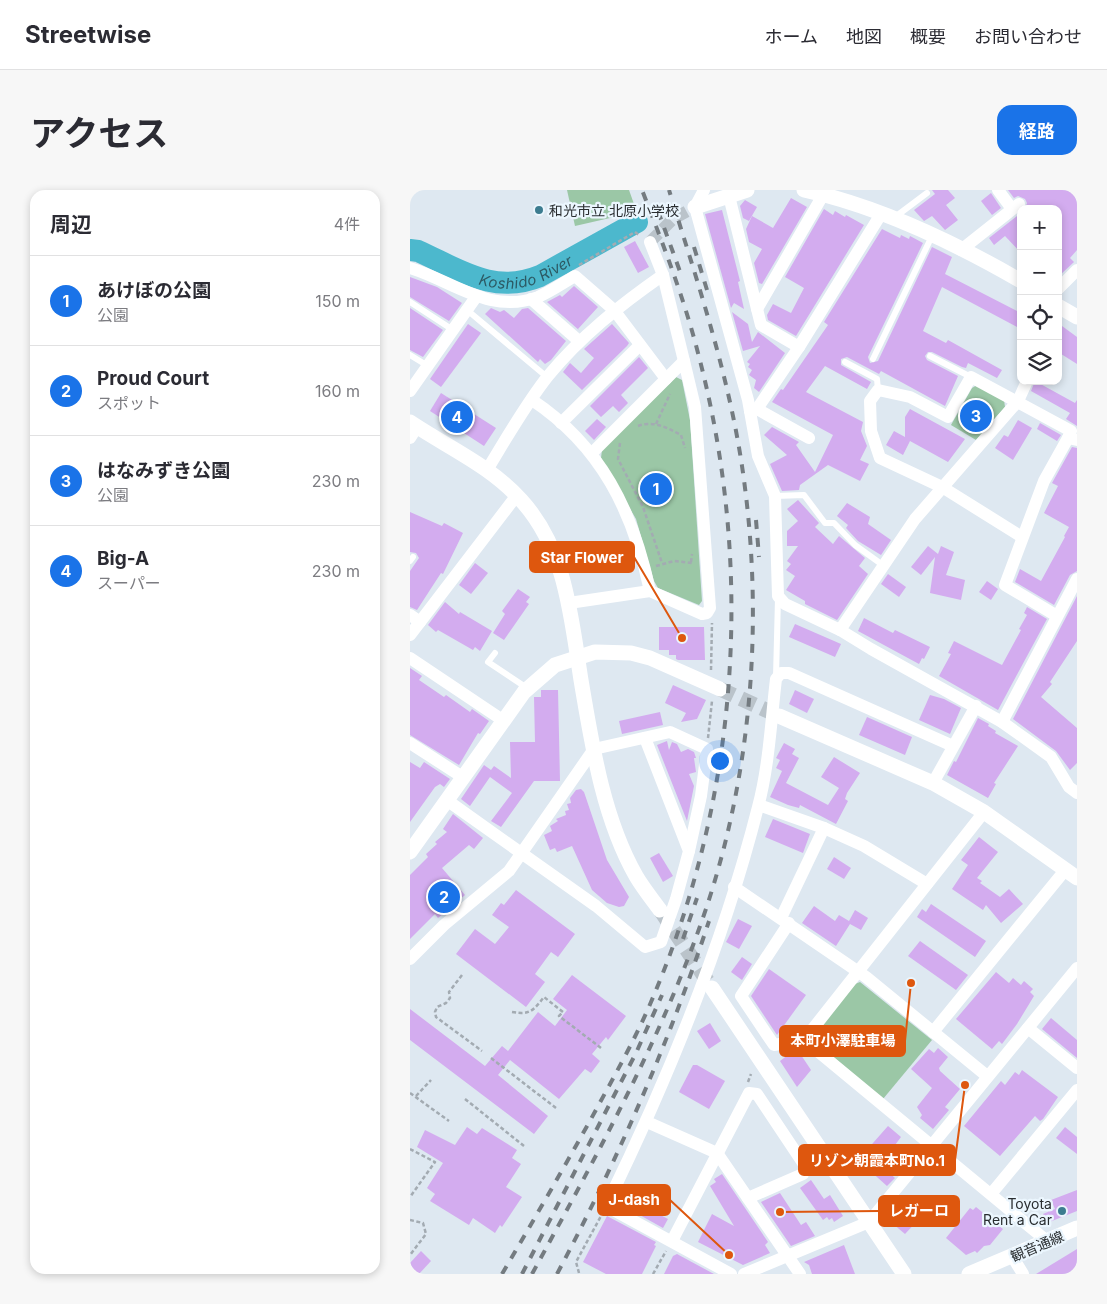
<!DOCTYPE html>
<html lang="ja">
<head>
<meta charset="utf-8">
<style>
  body { margin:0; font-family:Inter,"Noto Sans JP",sans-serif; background:#f7f7f7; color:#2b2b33 }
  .controls { position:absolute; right:15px; top:15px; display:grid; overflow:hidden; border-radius:10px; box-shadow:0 2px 8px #0003 }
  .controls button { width:45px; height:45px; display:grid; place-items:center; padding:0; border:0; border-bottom:1px solid #e1e1e2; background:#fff; color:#2b2b33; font:25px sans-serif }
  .you { position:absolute; left:309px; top:570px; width:18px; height:18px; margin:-12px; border:4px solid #fff; border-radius:50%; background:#1a73e8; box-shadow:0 0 0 8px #1a73e833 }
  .badge { display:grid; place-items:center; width:32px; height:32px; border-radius:50%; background:#1a73e8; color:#fff; font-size:16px; font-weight:700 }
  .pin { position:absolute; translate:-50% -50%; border:2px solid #fff; box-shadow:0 1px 5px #0006 }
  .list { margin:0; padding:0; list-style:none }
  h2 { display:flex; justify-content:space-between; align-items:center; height:65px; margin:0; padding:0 20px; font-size:21px }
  h2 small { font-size:16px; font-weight:400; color:#7c7c81 }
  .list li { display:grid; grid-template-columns:32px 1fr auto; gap:15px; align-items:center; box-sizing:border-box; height:90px; padding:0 20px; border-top:1px solid #e1e1e2 }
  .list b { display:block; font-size:19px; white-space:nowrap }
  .list p { margin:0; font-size:16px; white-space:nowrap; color:#7c7c81 }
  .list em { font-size:16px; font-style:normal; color:#7c7c81 }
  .icon { flex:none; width:28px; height:28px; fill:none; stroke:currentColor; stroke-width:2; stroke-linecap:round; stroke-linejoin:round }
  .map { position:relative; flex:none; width:667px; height:1084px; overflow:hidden; border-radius:15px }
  header { display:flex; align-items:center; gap:30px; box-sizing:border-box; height:70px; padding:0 25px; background:#fff; border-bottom:1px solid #e1e1e2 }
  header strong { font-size:24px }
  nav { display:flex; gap:28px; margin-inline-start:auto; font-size:18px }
  .intro { display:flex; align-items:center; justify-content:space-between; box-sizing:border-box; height:120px; padding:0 30px }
  h1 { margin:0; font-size:35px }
  .button { padding:12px 22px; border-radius:15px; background:#1a73e8; color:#fff; font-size:18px; font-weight:700 }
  main { display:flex; gap:30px; padding:0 30px }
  aside { flex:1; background:#fff; border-radius:15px; box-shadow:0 2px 8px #0003 }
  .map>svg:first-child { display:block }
  .green { fill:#9bc7a6 }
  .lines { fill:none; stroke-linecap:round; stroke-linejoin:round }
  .river { stroke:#4cb8cd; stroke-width:22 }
  .building { fill:#d3acef }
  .minor-tunnel { stroke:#bac3ca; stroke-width:12; stroke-dasharray:12 6; stroke-linecap:butt }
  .tertiary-tunnel { stroke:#bac3ca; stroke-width:15; stroke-dasharray:15 8; stroke-linecap:butt }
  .path { stroke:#a3abb2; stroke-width:2.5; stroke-dasharray:4 2.5; stroke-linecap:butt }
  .service { stroke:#fff; stroke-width:6 }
  .minor { stroke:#fff; stroke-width:12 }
  .tertiary { stroke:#fff; stroke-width:15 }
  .rail { stroke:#747b80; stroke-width:4; stroke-dasharray:9 9; stroke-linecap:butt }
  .poi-dot { fill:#3c7c90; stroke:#ebf6fe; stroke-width:2 }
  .labels { text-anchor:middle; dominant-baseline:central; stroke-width:4.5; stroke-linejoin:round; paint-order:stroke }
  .poi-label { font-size:14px; fill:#292d30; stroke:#ebf6fe; text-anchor:start }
  .street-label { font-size:14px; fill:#292d30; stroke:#ebf6fe }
  .water-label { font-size:15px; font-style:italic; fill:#2c5a64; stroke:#ebf6fe }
  .leader { fill:none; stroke:#de570e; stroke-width:2 }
  .callout-dot { fill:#de570e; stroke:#ebf6fe; stroke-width:2 }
  .callout { fill:#de570e; stroke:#de570e; stroke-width:2 }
  .callout-label { font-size:15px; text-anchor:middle; font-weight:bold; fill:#fff }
</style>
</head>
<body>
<header>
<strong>Streetwise</strong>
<nav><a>ホーム</a><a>地図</a><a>概要</a><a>お問い合わせ</a></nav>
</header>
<div class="intro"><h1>アクセス</h1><a class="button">経路</a></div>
<main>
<aside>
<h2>周辺<small>4件</small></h2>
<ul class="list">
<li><span class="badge">1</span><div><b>あけぼの公園</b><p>公園</p></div><em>150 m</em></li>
<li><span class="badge">2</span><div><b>Proud Court</b><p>スポット</p></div><em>160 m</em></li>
<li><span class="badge">3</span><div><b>はなみずき公園</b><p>公園</p></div><em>230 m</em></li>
<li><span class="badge">4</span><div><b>Big-A</b><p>スーパー</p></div><em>230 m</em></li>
</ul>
</aside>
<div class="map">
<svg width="667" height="1084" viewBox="0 0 667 1084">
  <rect width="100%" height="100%" fill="#dee8f1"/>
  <g class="green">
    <polygon points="157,0 219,0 224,14 213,25 165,36"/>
    <polygon points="266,187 272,190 280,230 292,411 289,415 248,398 244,391 226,329 191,268 192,260"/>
    <polygon points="567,195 594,210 595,217 566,250 541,235 562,198"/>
    <polygon points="450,792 522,850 473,909 404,851 402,845 445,794"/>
  </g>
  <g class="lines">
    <path class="river" id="s1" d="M0 60 8 61C50 80 84 105 130 86L227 32"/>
  </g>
  <g class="building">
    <polygon points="522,0 538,0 545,8 536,15 548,30 535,40 522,26 514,31 504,20 525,4"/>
    <polygon points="598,0 663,0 667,5 667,60 660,68 664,72 648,87 648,19 615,19 617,13 615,9 608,6 604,8"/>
    <polygon points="581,3 591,18 582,25 571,11"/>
    <polygon points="381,8 397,17 352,94 349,93 344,73 352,59 339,52 336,39 342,26 363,38"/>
    <polygon points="335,10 347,17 339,31 333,28 330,16"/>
    <polygon points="414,19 423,25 425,21 435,27 436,25 454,35 386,146 358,130 357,125 363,114 381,123 394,98 375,87"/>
    <polygon points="312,20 330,91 328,92 334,119 324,113 321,118 295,24"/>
    <polygon points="611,23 611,63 595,46 584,55 579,48"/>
    <polygon points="472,39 490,48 491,45 499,49 500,46 513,53 458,167 460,173 468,171 522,57 542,67 535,84 611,123 611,139 532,97 513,141 536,153 538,150 592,180 587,188 558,173 556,178 552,177 522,162 518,162 515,166 517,170 548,186 535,216 471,181 469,184 437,167 431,169 431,175 461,192 457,199 415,176 396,202 453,232 451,241 457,256 450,270 459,274 450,291 418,275 390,295 389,300 372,301 360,274 377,265 354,245 362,237 389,252 386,255 405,282 423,245 362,212 371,199 373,200 418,135 414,132"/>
    <polygon points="225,51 239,77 228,83 214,57"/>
    <polygon points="0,87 27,97 52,113 39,131 0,107"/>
    <polygon points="164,96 188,117 168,139 170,141 137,112 150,105 152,107"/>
    <polygon points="0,118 33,140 13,167 0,160"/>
    <polygon points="81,118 90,122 94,120 104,128 112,119 118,118 156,151 141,170 135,174 130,169 128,172 75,124"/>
    <polygon points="322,122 338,134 342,152 348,142 375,163 349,202 344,198 346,190 339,185 342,180 338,177 340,174 337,172 350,156 333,161"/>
    <polygon points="58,134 71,143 31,197 20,189"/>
    <polygon points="202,134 219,153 217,156 172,200 153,182 160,173 171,183 184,168 174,159"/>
    <polygon points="652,136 667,147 667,174 648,162 648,143"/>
    <polygon points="229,167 238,178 211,205 218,213 209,222 203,216 191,227 180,216"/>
    <polygon points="625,191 665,213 667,210 667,236 656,229 660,223 621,201"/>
    <polygon points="31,203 86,238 74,256 20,221"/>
    <polygon points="500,219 555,249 538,272 500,251 493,265 476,255 484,241 495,247 495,227"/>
    <polygon points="187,229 196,237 184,250 175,241"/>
    <polygon points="608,230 622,238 603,270 585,258 594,245 598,247"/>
    <polygon points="630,233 651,245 647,251 627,239"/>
    <polygon points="662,257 667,258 667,381 660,385 644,415 605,392 610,379 631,391 655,347 654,346 659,337 634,323 648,296 642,293"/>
    <polygon points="388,310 409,333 405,337 423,354 429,346 455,368 449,376 458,384 427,430 395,414 395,411 376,400 385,386 376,380 381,374 377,371 388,356 377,356 377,341 388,331 377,319"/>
    <polygon points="437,313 460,327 458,334 481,350 471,365 448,351 436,338 438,335 427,326"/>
    <polygon points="0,322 32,336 34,333 53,343 33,384 31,383 7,420 0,417 0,381 9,368 6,363 0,362"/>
    <polygon points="518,356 528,364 531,356 544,362 536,385 555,390 551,410 520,403 525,367 511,385 501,377"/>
    <polygon points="65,373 78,383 61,404 49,395"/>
    <polygon points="478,384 496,397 489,407 471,394"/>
    <polygon points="577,391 588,399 581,410 569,402"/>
    <polygon points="108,399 120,407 116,412 119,414 94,450 83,443 95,424 92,421"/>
    <polygon points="667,406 667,451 640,492 642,494 631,507 667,538 667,573 660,580 646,561 603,529"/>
    <polygon points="35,412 49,424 50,422 82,441 70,461 65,457 63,460 28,440 26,442 18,435"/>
    <polygon points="617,417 637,429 588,520 529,486 541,464 538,463 544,451 592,475 611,440 609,439 617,425 614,423"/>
    <polygon points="454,428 483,443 485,440 520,457 514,469 512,468 509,474 448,441"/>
    <polygon points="385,434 431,454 425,467 379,447"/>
    <polygon points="249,437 294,437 295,470 268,470 266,469 266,465 259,465 259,460 249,460"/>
    <polygon points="0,478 12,486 9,490 34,507 36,505 60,522 62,519 79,531 70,544 68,543 49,575 0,545"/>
    <polygon points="263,495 296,510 287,529 271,532 276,523 255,513"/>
    <polygon points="131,500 148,500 150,591 124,591 91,637 81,631 102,603 80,587 60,616 51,609 74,575 81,580 84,576 101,588 100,552 125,552 124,507 131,507"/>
    <polygon points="385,500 404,509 397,523 379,514"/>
    <polygon points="520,505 534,509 551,518 540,544 509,530"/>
    <polygon points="250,522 253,535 212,544 209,531"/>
    <polygon points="457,527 502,547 495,565 449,545"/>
    <polygon points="568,528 579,534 578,536 586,541 585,543 608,556 584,593 586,594 578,608 537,585 544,571 546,572"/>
    <polygon points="257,551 259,560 262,552 267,554 271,562 278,559 284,562 286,568 284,568 286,582 279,584 284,596 277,631 247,555"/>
    <polygon points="374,553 385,559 382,564 389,568 376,593 418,615 429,598 411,587 424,567 450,583 437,603 435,609 438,611 426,634 390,615 389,618 378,615 360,607 372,581 366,578 370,570 366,568"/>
    <polygon points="0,572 10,578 14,572 40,589 34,597 30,594 25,597 0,632"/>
    <polygon points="171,599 174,602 197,670 219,707 214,716 209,717 197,713 182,700 162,656 147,662 145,658 140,660 134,645 142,641 140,636 148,631 146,629 156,625 155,621 159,620 157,614 161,613 160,608 166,600"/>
    <polygon points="43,624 73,648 64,659 59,655 32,678 55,705 28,728 25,724 0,749 0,685 18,667 16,664 27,654 25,652 37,642 33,639"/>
    <polygon points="363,629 400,644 393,663 355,647"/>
    <polygon points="569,647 588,662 567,688 572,691 570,693 590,707 599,699 613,714 591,733 576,715 573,720 542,699 558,675 551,670"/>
    <polygon points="249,663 263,686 253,692 240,668"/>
    <polygon points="424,667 441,678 434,689 417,679"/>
    <polygon points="106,700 165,744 148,767 141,762 125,784 135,792 116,817 46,764 65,739 85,754 99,737 82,725 91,713 94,715"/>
    <polygon points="521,714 576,751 565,767 507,727 512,719 516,722"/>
    <polygon points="404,716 425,731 429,725 439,731 445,720 458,728 451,740 440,734 426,756 392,733"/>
    <polygon points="328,729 342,736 329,759 316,752"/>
    <polygon points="510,751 558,785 546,800 498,766"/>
    <polygon points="332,767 342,774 332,790 321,782"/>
    <polygon points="359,779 396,805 367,845 341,806"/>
    <polygon points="586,782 599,793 603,788 611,795 614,791 623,799 620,802 624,806 607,834 592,854 589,851 582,859 546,829"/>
    <polygon points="162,785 216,826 198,850 196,847 182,864 190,871 181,883 175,879 149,909 100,870 88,885 138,926 124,944 0,850 0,819 75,876 92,856 98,861 128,822 145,836 157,820 143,809"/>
    <polygon points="641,828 667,850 667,868 632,839"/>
    <polygon points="300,833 311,851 299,859 287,841"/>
    <polygon points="528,858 538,867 529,878 530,881 550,899 535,917 539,920 523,939 510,928 512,925 507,917 522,898 501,879 519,859 524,863"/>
    <polygon points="389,862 401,880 387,897 370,871 378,865"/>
    <polygon points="283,875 287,875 315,891 299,919 269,902"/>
    <polygon points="612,880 648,907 633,929 630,931 625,926 590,966 554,936 591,891 595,895 605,882 609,885"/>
    <polygon points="478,936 491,947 470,975 485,988 477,996 448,970"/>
    <polygon points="57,937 67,944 72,938 107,960 102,968 111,974 96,997 112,1007 92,1037 90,1035 85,1043 63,1028 59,1035 20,1011 25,1004 17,998 33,973 7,957 15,940 45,955"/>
    <polygon points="655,937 667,947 667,964 646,948"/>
    <polygon points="312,984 358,1052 355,1055 360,1063 333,1075 288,1052 302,1024 324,1036 300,996 306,992 304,989"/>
    <polygon points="401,990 414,1009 420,1005 433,1026 424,1032 422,1028 419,1030 417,1027 413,1030 390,998"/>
    <polygon points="667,1000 667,1021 637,1033 633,1024 645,1019 641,1010"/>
    <polygon points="370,1003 391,1035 396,1032 405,1046 381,1056 351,1012"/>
    <polygon points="214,1006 258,1029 253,1038 210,1014"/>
    <polygon points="495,1017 509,1029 495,1044 482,1033"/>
    <polygon points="566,1017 593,1039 580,1055 574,1056 567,1063 565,1061 556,1065 536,1048 560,1018 563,1020"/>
    <polygon points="197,1026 246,1052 244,1055 246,1056 232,1084 196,1084 173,1072"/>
    <polygon points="434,1055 445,1084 402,1084 399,1075 394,1072"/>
    <polygon points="667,1059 667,1084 626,1084"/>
    <polygon points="11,1061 21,1071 9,1084 0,1084 0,1073"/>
    <polygon points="267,1064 278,1070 304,1084 254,1084 263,1066"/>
  </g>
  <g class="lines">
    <polyline class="minor-tunnel" points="240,52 263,29 285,17"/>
    <g class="tertiary-tunnel">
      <polyline points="310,499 369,526"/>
      <polyline points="251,721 302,798"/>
    </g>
    <g class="path">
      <polyline points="169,75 225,42 230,46"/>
      <polyline points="246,234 260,204"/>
      <path d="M228 236C243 230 258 238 271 245L275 258"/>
      <polyline points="210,253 208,269 233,317 252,373"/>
      <polyline points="281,372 282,364"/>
      <polyline points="246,376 264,371 282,373"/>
      <polyline points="301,480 302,433"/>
      <polyline points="298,548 302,511"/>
      <polyline points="52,785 39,802 40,808 36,813 27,817 25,822 26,827 72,861"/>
      <path d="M102 822C120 825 123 821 134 807L153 822 149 826 191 858"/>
      <polyline points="81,868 146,918"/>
      <polyline points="338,892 341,884"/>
      <polyline points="0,903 39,931"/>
      <polyline points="6,906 21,890"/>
      <polyline points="55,909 114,956"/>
      <polyline points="0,959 25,972 0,1007"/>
      <polyline points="0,1030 13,1033 16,1044 0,1065"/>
      <polyline points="169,1083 166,1072 191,1026"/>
      <polyline points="243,1084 256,1061"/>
    </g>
    <g class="service">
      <polyline points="485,27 517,3"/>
      <polyline points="0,112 43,140"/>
      <polyline points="57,120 137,187"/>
      <polyline points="0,165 18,176"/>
      <polyline points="520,166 561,187"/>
      <polyline points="463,169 522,46"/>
      <polyline points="435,172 467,189 468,200"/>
      <polyline points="365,306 394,305 415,333 424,333 445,355 474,376"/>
      <polyline points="0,371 3,367"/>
      <polyline points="85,463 78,472 117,498"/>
      <polyline points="366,487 368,408"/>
    </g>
    <g class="minor">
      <polyline points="294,0 285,17 338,210 348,266 365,306 368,406 375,414 430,440 461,459 592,532 641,567 659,597 667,603"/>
      <polyline points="588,0 602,19"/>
      <polyline points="319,6 351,135 389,157 471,24"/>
      <polyline points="240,52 253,85 274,171"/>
      <polyline points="551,60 609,14"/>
      <path d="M0 78C43 91 80 125 128 107 140 102 153 93 165 86L204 120 256 189"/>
      <polyline points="648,99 667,80"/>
      <polyline points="121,109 169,151"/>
      <polyline points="347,119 413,5"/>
      <polyline points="0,201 66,107"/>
      <path d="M122 210C191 256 223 321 240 401"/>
      <polyline points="347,219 399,248"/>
      <polyline points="340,221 347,219 389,157"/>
      <polyline points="151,233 230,155"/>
      <polyline points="0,248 7,237"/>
      <path d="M77 280C96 249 115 215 138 186 171 146 210 115 253 85"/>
      <polyline points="612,347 532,297 470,268 461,241 460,211 468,200 500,207 538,227 561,187 661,241 658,248"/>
      <polyline points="159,413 240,401 292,424 297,423 300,418 285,217 274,171 182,263"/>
      <polyline points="0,425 10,432"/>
      <polyline points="647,426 595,395 634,291 658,248 667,250"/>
      <polyline points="430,440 505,329 608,211 617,191"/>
      <polyline points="0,445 107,305"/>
      <polyline points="0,468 94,531"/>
      <polyline points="592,532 667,389"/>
      <polyline points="0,553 54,588"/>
      <polyline points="523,593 566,516"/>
      <polyline points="38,611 186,716 235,757 251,752 266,709 279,661 235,548"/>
      <polyline points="349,615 414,638 454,656 517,694"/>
      <polyline points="324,697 456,787 577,886"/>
      <polyline points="371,728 414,638"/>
      <polyline points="379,733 331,806 364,855 394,850 574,622"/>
      <polyline points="0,769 34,735 99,681 184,559 260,542 297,559 291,606 279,661"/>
      <polyline points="618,838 667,878"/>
      <polyline points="523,842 656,679"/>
      <polyline points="394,850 637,1051"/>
      <polyline points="237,932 307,963 390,1084"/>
      <polyline points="581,1004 667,900"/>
      <polyline points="262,1051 339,903 347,904 395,976 393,984 338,1008"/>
      <polyline points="602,1066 613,1084"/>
      <path d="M321 1084 196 1016C259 887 313 755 348 617 359 576 361 531 366 489L371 483H379L543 556"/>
      <polyline points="334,1084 459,1032 667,778"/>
    </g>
    <g class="tertiary">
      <path d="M394 0C467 16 547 54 611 91"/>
      <polyline points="285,17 337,0"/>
      <polyline points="648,116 667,127"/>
      <path d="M0 232C37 257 81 276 111 310 156 359 161 427 171 490 182 555 193 628 226 686 233 698 242 709 250 720"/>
      <polyline points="369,526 523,593 574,622 667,688"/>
      <polyline points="0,662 114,502 145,475 185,462 221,463 240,468 310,499"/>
      <polyline points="302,798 494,1084"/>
      <polyline points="559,1084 667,1038"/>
    </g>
    <g class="rail">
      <polyline points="248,21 272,87"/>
      <polyline points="284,57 297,100"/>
      <polyline points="346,330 349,367"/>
      <polyline points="273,749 287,708"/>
      <path d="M92 1084C122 1033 152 981 181 929 202 890 224 852 241 812 329 607 345 378 288 163 274 108 253 54 232 0"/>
      <polyline points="112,1084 226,863 252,805"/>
      <path d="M122 1084C183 972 246 859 289 739 342 592 355 430 332 276 318 182 287 91 259 0"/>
      <path d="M147 1084C207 971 259 853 299 731"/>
    </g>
  </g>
  <g class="poi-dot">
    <circle cx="129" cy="20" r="5"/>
    <circle cx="652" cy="1021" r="5"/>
  </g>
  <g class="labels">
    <g class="poi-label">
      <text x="139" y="20">和光市立 北原小学校</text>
      <text x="642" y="1013" text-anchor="end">Toyota<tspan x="642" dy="16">Rent a Car</tspan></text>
    </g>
    <g class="street-label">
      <text transform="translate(627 1056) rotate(-23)">観音通線</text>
    </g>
    <g class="water-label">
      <text stroke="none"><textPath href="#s1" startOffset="124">Koshido River</textPath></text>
    </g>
  </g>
  <path class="leader" d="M272 448L224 367M501 793L495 851M555 895L545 970M319 1065L260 1010M370 1022L469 1021"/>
  <g class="callout-dot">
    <circle cx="272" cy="448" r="5"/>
    <circle cx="501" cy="793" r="5"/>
    <circle cx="555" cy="895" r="5"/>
    <circle cx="319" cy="1065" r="5"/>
    <circle cx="370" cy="1022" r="5"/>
  </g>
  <g class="callout">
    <rect x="120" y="352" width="104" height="30" rx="5"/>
    <rect x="370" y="836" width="125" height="30" rx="5"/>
    <rect x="389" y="955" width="156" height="30" rx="5"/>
    <rect x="188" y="995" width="72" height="30" rx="5"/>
    <rect x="469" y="1006" width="80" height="30" rx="5"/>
  </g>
  <g class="callout-label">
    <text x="172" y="373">Star Flower</text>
    <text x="433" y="856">本町小澤駐車場</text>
    <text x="467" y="976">リゾン朝霞本町No.1</text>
    <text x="224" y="1015">J-dash</text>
    <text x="509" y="1026">レガーロ</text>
  </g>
</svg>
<div class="controls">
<button>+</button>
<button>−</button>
<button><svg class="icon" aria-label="locate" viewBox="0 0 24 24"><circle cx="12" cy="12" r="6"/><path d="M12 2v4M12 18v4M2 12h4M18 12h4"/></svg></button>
<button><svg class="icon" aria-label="layers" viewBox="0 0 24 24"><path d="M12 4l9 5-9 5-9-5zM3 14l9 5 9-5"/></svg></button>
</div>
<div class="you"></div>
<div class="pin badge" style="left:246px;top:299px">1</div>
<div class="pin badge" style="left:34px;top:707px">2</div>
<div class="pin badge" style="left:566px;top:226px">3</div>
<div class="pin badge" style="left:47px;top:227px">4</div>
</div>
</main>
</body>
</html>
